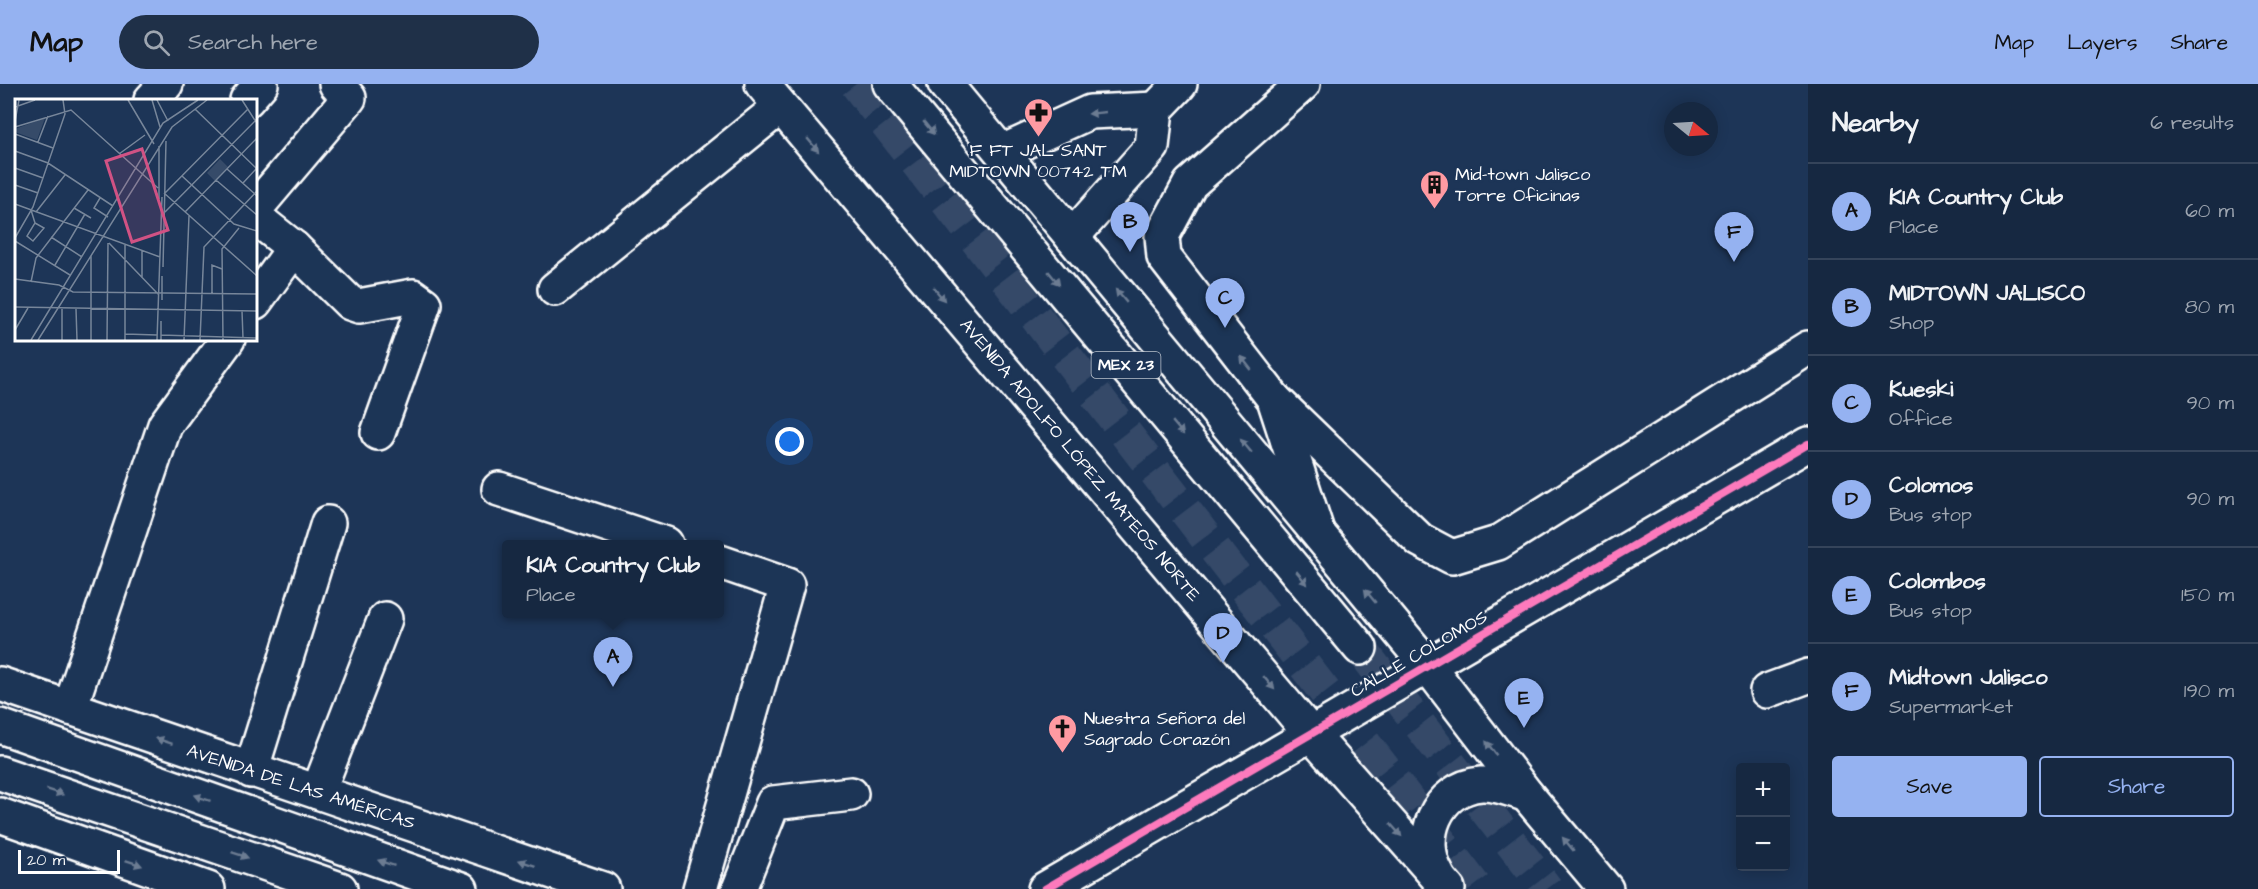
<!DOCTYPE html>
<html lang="en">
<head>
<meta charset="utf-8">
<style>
  body { margin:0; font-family:"Architects Daughter",sans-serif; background:#1f3048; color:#f1f3f6 }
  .controls { position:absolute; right:18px; bottom:18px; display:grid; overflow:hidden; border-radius:6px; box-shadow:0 3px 15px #0003 }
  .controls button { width:54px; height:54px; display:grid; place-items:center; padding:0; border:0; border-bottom:2px solid #35445a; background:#162841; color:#f1f3f6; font:30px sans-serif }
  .compass { position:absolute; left:1664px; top:18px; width:54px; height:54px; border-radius:50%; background:#162841; box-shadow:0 3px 15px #0003; rotate:108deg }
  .scale { position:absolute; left:18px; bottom:15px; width:102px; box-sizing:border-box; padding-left:6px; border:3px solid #fff; border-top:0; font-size:16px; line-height:21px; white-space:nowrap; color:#fff; -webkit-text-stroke:4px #1d3557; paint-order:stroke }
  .you { position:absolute; left:790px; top:358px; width:21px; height:21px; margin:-15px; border:4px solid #fff; border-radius:50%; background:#1a73e8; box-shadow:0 0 0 9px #1a73e833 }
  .badge { display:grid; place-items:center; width:39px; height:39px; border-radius:50%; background:#95b2f1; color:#111; font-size:20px; font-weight:700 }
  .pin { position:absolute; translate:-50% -50px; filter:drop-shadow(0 2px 3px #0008) }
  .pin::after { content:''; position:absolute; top:32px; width:21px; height:18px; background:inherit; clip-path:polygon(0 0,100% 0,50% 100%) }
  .popup { position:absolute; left:502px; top:456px; width:222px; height:78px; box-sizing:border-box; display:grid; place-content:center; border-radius:6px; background:#162841; filter:drop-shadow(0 2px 4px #0005); font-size:20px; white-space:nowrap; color:#9ea6b1 }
  .popup b { font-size:22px; color:#f1f3f6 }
  .popup::after { content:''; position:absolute; left:50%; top:100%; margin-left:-12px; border:12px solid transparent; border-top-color:#162841 }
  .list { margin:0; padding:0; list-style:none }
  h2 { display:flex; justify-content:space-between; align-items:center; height:78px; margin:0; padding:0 24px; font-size:26px }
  h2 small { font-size:20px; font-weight:400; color:#9ea6b1 }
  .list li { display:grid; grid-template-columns:39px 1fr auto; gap:18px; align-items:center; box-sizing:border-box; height:96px; padding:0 24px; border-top:2px solid #35445a }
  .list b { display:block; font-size:22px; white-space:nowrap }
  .list p { margin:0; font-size:20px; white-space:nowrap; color:#9ea6b1 }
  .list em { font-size:20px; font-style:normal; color:#9ea6b1 }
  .actions { display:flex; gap:12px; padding:18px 24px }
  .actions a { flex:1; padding:14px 0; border:2px solid #95b2f1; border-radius:6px; text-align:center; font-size:21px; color:#95b2f1 }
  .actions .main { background:#95b2f1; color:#111 }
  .icon { flex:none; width:33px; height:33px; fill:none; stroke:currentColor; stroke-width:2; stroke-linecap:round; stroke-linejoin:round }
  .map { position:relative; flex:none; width:1808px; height:805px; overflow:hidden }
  header { display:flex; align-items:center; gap:36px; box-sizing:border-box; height:84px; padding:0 30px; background:#95b2f1; color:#111 }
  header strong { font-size:28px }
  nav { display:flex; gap:33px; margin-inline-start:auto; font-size:21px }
  .search { width:420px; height:54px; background:#1f3048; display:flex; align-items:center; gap:15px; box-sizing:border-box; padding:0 21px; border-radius:33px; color:#9ea6b1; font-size:22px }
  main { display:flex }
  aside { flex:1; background:#162841 }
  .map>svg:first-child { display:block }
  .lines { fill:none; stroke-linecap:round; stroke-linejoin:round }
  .major-tunnel { stroke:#344968; stroke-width:33; stroke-dasharray:33 16; stroke-linecap:butt }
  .minor-casing { stroke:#fff; stroke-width:38 }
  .major-casing { stroke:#fff; stroke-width:38 }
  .minor { stroke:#1d3557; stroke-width:33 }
  .major { stroke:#1d3557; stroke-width:33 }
  .cycleway-casing { stroke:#1d3557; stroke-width:11 }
  .cycleway { stroke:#fd7abc; stroke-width:8 }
  .oneway { fill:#6c7c92 }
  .labels { text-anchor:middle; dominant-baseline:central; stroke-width:5; stroke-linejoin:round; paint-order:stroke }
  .shield { fill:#1d3557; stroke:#bbc2cd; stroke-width:1.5 }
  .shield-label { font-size:16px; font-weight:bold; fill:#fff }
  .poi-label { font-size:18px; fill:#fff; stroke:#1d3557; text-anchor:start }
  .street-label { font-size:18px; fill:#fff; stroke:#1d3557 }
  .inset-road { fill:none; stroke:#77869a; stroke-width:1.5 }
  .view { fill:#d15284; fill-opacity:0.15; stroke:#d15284; stroke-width:3 }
  .inset-edge { fill:none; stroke:#fff; stroke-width:3 }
</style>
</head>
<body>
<header>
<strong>Map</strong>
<div class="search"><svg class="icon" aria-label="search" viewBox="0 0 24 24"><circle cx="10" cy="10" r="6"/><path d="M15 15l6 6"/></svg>Search here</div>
<nav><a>Map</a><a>Layers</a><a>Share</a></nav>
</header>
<main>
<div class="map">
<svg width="1808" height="805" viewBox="0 0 1808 805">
  <rect width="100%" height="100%" fill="#1d3557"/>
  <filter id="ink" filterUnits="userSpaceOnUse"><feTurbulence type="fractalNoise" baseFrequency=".0167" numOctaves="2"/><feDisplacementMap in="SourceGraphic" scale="12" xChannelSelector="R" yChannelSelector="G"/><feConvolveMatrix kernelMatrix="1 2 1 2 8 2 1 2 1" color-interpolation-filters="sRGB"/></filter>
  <g filter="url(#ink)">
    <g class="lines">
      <g class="major-tunnel">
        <polyline points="856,0 1477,805"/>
        <polyline points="1360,564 1547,805"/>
      </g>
      <defs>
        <g id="minor">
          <polyline points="1303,0 1190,100 1162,152 1164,173 1274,315 1317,447"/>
          <polyline points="151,16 166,0"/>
          <polyline points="247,16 261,0"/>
          <polyline points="1002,68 1090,28 1156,25"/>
          <polyline points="255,125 349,14 336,0"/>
          <polyline points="255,133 294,164"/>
          <polyline points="1072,153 1152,63 1156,25 1180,0"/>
          <polyline points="555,205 780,23"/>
          <polyline points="255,218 294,164 350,219 359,222 413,212 424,220 378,349"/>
          <polyline points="1274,315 1420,456 1452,473 1498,459 1808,264"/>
          <polyline points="499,405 666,460"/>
          <polyline points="1767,607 1808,592"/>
          <polyline points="70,624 165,341 228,255"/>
          <polyline points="251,687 328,439"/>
          <polyline points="318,708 385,535"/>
          <polyline points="700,805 787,501 720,478"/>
          <polyline points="739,805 773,719 851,710"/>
          <polyline points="1045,805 1808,360"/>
        </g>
        <g id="major">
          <polyline points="762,0 1311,650 1448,805"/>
          <polyline points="890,0 1360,564"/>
          <polyline points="945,0 1428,582 1527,711 1606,805"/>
          <polyline points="0,600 603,805"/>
          <polyline points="0,642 461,805"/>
          <polyline points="0,689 340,805"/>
          <polyline points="0,731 208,805"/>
          <path d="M1438 792C1416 755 1436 704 1481 700 1497 699 1512 706 1527 711"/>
        </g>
      </defs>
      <use href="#minor" class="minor-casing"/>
      <use href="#major" class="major-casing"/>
      <use href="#minor" class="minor"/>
      <use href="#major" class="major"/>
      <defs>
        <polyline id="cycleway" points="1045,805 1808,360"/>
      </defs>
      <use href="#cycleway" class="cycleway-casing"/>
      <use href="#cycleway" class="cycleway"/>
    </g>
    <defs><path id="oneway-solid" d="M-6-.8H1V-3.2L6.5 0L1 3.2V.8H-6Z" transform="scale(1.5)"/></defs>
    <g class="oneway">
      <use href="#oneway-solid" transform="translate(1097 29) rotate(174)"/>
      <use href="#oneway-solid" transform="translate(929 44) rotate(50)"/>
      <use href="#oneway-solid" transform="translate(813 61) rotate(50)"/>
      <use href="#oneway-solid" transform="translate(1054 194) rotate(50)"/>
      <use href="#oneway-solid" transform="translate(939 210) rotate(50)"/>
      <use href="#oneway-solid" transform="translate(1121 212) rotate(-130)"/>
      <use href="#oneway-solid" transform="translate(1246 279) rotate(-128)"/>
      <use href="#oneway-solid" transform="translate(1178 344) rotate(50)"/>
      <use href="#oneway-solid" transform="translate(1246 362) rotate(-130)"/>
      <use href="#oneway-solid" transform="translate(1302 494) rotate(50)"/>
      <use href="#oneway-solid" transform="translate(1370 512) rotate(-130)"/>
      <use href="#oneway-solid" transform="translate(1269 599) rotate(50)"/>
      <use href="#oneway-solid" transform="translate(164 657) rotate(-161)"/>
      <use href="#oneway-solid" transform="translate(1491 664) rotate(-127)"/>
      <use href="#oneway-solid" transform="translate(55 708) rotate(19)"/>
      <use href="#oneway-solid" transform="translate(202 714) rotate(-161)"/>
      <use href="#oneway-solid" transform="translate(1396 746) rotate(49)"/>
      <use href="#oneway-solid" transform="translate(1568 760) rotate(-130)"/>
      <use href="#oneway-solid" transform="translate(240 771) rotate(19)"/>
      <use href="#oneway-solid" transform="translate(134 779) rotate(19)"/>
      <use href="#oneway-solid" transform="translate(386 779) rotate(-161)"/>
      <use href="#oneway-solid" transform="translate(527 779) rotate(-161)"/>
    </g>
  </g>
  <defs>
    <symbol id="pharmacy-pin" viewBox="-11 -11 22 30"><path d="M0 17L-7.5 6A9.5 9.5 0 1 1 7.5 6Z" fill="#ff9aa2" stroke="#1d3557"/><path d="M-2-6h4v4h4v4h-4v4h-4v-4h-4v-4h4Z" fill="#111"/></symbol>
    <symbol id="building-pin" viewBox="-11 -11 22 30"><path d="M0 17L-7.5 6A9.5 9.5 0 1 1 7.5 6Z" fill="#ff9aa2" stroke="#1d3557"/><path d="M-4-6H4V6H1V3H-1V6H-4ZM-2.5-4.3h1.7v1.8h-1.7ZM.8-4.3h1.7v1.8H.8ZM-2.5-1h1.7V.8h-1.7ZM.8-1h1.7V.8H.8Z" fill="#111"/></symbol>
    <symbol id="church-pin" viewBox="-11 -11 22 30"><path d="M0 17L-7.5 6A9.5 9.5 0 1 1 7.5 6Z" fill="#ff9aa2" stroke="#1d3557"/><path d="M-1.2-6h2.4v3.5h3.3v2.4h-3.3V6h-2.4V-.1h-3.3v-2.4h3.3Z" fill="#111"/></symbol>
  </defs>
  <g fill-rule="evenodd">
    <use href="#pharmacy-pin" x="1022" y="12" width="33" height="45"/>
    <use href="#building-pin" x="1418" y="84" width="33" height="45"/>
    <use href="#church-pin" x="1046" y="628" width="33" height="45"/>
  </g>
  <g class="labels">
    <rect class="shield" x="1091.5" y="268" width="69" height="26" rx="4.5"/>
    <g class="shield-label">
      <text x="1126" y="281">MEX 23</text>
    </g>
    <g class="poi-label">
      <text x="1038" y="66" text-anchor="middle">F FT JAL SANT<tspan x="1038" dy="21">MIDTOWN 00742 TM</tspan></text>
      <text x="1455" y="90">Mid-town Jalisco<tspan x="1455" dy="21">Torre Oficinas</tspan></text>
      <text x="1084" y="634">Nuestra Señora del<tspan x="1084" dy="21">Sagrado Corazón</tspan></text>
    </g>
    <g class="street-label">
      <text transform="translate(1080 376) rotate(50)">AVENIDA ADOLFO LÓPEZ MATEOS NORTE</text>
      <text transform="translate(1419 570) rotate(-30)">CALLE COLOMOS</text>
      <text transform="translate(301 703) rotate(18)">AVENIDA DE LAS AMÉRICAS</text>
    </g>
  </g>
  <g transform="translate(15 15)">
    <rect width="242" height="242" fill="#1d3557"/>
    <path d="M30 19 22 41 0 33V30ZM205 60 213 68 200 82 192 74Z" fill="#364b69"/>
    <path class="inset-road" d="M113 1 139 45M137 1 145 28M142 1 153 22M227 1 241 23M0 8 20 1M180 10 242 70M0 22 4 1M0 28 56 11 143 89M0 35 38 49M23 43 33 17M144 47V100M0 52 33 64 98 107M104 55 130 36M0 69 28 79M212 70 242 97M167 77 219 125 242 132M201 81 242 116M228 84 241 70M0 86 23 94M149 94 242 177M150 94 233 10M85 99 79 109 93 118M0 105 145 158M59 109 76 119M16 111 20 124 12 137 18 142 29 129 20 124M21 113 50 76M150 113 242 20M170 113 242 39M36 138 67 158M0 139 18 108 50 15 48 1M0 142 55 176M94 144 143 195M40 166 70 115M148 168 151 42M127 178V152M0 180 44 186 58 193 242 195M16 183 21 159 73 91M197 195V166L207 170M147 201V177M0 208 242 212M61 210 62 241M227 212 228 239M0 231 13 209M110 235 142 236M146 236 242 239M16 241 148 24 183 1M23 241 157 28 192 1M47 241V209M76 241V156M92 241 93 144M110 241V146M142 241 147 98M146 241V222M169 241 174 117M185 241 189 148 242 92M208 241 207 150 224 129"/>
    <path class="view" d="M127 50 153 131 117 143 91 62Z"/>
    <rect width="242" height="242" class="inset-edge"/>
  </g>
</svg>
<div class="controls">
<button>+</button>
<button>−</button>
</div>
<svg class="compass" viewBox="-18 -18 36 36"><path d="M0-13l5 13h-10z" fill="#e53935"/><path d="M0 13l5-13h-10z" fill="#9ea6b1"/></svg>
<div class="scale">20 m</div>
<div class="you"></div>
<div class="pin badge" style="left:613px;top:603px">A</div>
<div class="popup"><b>KIA Country Club</b>Place</div>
<div class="pin badge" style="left:1130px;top:168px">B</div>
<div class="pin badge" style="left:1225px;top:244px">C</div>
<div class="pin badge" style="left:1223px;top:579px">D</div>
<div class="pin badge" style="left:1524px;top:644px">E</div>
<div class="pin badge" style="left:1734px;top:178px">F</div>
</div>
<aside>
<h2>Nearby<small>6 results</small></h2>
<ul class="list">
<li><span class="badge">A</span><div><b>KIA Country Club</b><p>Place</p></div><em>60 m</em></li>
<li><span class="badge">B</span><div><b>MIDTOWN JALISCO</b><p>Shop</p></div><em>80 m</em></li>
<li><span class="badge">C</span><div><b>Kueski</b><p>Office</p></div><em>90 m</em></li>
<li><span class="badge">D</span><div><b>Colomos</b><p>Bus stop</p></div><em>90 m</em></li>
<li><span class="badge">E</span><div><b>Colombos</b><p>Bus stop</p></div><em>150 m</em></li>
<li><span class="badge">F</span><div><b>Midtown Jalisco</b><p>Supermarket</p></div><em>190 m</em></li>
</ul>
<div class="actions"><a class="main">Save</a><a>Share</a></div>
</aside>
</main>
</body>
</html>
